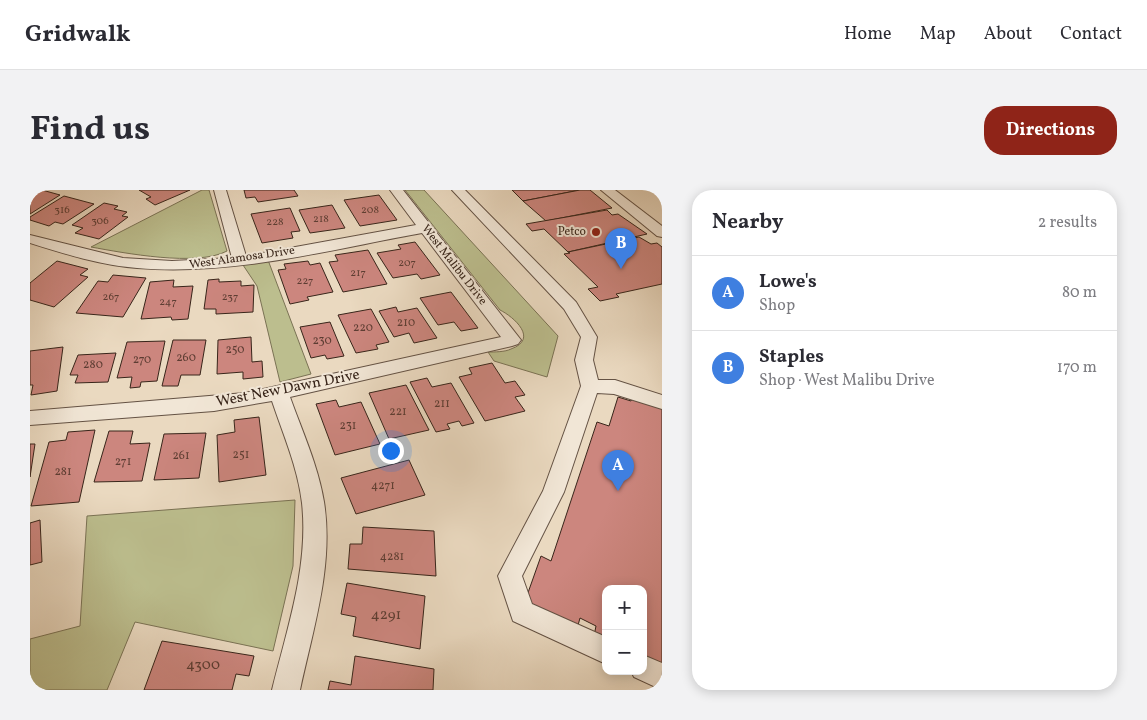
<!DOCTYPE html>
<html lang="en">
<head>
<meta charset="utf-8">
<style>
  body { margin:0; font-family:Vollkorn,serif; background:#f2f2f3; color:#2b2b33 }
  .controls { position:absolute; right:15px; bottom:15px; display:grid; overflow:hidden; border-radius:10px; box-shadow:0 2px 12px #0003 }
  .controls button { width:45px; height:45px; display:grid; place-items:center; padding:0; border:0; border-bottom:1px solid #e1e1e2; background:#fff; color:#2b2b33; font:25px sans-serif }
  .you { position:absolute; left:360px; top:260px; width:18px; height:18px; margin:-12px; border:4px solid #fff; border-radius:50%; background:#1a73e8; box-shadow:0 0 0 8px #1a73e833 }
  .badge { display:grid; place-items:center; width:32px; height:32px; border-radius:50%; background:#8f2418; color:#fff; font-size:16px; font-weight:700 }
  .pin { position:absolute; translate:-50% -41px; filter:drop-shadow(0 1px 2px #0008) }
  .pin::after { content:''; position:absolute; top:26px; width:18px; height:15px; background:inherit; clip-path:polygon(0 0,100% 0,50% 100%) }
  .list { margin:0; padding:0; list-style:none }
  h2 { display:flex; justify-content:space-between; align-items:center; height:65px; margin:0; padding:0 20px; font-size:21px }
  h2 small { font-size:16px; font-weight:400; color:#7c7c81 }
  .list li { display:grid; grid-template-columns:32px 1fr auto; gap:15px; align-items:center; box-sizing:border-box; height:75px; padding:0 20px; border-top:1px solid #e1e1e2 }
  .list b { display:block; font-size:19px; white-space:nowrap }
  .list p { margin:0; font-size:16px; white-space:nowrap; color:#7c7c81 }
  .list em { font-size:16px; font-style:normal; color:#7c7c81 }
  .map { position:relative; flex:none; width:632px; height:500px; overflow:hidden; border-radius:20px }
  header { display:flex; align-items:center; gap:30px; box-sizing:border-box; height:70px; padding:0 25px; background:#fff; border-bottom:1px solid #e1e1e2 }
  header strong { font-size:24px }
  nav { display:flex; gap:28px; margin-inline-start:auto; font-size:18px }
  .intro { display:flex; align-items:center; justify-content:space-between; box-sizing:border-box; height:120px; padding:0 30px }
  h1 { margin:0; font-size:35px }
  .button { padding:12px 22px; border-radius:20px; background:#8f2418; color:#fff; font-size:18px; font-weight:700 }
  main { display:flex; gap:30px; padding:0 30px }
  aside { flex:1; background:#fff; border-radius:20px; box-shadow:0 2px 12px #0003 }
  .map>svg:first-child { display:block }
  .green { fill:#bcbe8e; stroke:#7a7254 }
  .building { fill:#cc867e; stroke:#38251a }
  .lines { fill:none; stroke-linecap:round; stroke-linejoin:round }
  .minor-casing { stroke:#645244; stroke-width:2 }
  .minor { fill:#f1e6d6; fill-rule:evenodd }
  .poi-dot { fill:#8f2418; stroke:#f1e6d6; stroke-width:2 }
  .labels { text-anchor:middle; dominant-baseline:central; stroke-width:4; stroke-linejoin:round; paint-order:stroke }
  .far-number-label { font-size:11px; fill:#5d3d33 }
  .far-poi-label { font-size:12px; fill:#38251a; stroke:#f1e6d6; text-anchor:end }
  .far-street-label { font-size:12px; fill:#38251a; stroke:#f1e6d6 }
  .number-label { font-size:12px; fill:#5d3d33 }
  .street-label { font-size:15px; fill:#38251a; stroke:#f1e6d6 }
  .near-number-label { font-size:15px; fill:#5d3d33 }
</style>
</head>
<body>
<header>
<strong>Gridwalk</strong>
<nav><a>Home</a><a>Map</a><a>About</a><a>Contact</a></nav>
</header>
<div class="intro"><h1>Find us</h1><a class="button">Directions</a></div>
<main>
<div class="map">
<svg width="632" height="500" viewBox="0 0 632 500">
  <rect width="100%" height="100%" fill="#ead9c0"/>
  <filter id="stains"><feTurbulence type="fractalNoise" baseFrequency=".004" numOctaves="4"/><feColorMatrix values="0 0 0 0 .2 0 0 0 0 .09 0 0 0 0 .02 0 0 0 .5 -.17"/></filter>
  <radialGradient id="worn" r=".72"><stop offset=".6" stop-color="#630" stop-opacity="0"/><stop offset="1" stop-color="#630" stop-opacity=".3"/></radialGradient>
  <g class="green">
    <path d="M172 0H179L197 61C167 77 94 63 61 57Z"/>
    <path d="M375 0H394L528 146 517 187 464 171 458 162C465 162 475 162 481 159 509 149 484 127 470 120Z"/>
    <polygon points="238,70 281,184 250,192 227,96 213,75"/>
    <polygon points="265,310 263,376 243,461 105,432 77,500 0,500 0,449 50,436 57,326"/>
  </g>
  <g class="building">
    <polygon points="0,0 12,0 30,5 0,24"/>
    <polygon points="109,0 160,0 125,15 116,9 121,7"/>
    <polygon points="214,0 264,0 268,6 228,12 225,7 216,8"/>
    <polygon points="482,0 550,0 493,11"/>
    <polygon points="550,0 560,0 582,18 516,31 493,11"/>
    <polygon points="349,5 367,30 330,36 314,10"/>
    <polygon points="34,6 64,14 33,34 25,32 19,36 0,30 0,27"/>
    <polygon points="74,13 88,16 84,19 97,22 92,26 98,27 69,49 45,43 53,38 42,35"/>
    <polygon points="302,15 315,38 280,43 269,20"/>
    <polygon points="260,18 270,41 261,42 263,48 232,53 221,24"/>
    <polygon points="577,20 582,25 588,24 617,44 538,62 514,39 502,41 496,34"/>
    <polygon points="609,47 621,54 627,53 632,57 632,94 586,104 589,107 570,111 558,99 568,97 534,64 540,63 538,62"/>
    <polygon points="385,52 410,85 391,89 387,84 363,88 347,63 371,59 368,55"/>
    <polygon points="338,60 357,94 313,102 299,72 308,71 305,65"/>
    <polygon points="27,71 58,79 50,85 58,87 24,117 0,110 0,93"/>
    <polygon points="278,71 280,75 290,73 303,102 277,107 279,110 260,114 248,80 256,79 254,74"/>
    <polygon points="83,85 116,88 93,127 46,123 68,91 78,92"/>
    <polygon points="189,89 189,92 211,91 211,96 224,95 223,122 186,124 186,119 174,119 178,90"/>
    <polygon points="144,90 143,97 163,96 158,129 142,130 141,127 111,129 120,92"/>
    <polygon points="421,102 448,138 431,141 424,132 408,135 390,108"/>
    <polygon points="366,117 368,122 387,118 407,148 384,153 379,143 364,147 349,121"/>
    <polygon points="341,119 359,152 346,155 348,159 326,163 308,125"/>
    <polygon points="300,132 314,166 297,169 295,165 281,168 270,137"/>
    <polygon points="221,147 222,172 232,171 233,187 213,189 213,182 187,184 188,150"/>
    <polygon points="143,150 176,150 170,185 151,185 148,196 132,196"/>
    <polygon points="135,151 127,191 111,192 110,197 100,198 102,187 87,188 97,152"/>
    <polygon points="33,157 27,201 1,205 3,195 0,195 0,161"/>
    <polygon points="86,163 78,192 45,193 48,185 40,185 48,165"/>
    <polygon points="462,173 475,193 485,191 495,205 485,207 495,221 455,231 429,187 442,184 439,178"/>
    <polygon points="397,188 402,197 421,193 444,233 432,236 429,231 417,234 420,239 406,242 380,192"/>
    <polygon points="376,195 399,240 359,249 339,203"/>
    <polygon points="603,206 632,215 632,478 613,469 613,399 576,399 576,451 564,446 566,436 550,428 547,439 494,414 511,366 521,371 567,232 579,236 588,207 601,211"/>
    <polygon points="306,210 309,217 331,212 350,254 305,265 286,214"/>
    <polygon points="229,227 236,285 189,292 187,245 205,242 204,230"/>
    <polygon points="65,240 49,312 1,316 19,252 36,250 38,242"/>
    <polygon points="79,241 103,241 100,254 120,253 112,291 64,292"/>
    <polygon points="176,243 169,288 124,290 134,244"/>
    <polygon points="0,254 5,254 0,287"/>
    <polygon points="379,270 395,305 326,324 311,288"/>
    <polygon points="10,330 12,372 0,375 0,333"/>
    <polygon points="333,337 404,341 406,386 318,379 320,354 332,354"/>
    <polygon points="317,393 395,406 390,459 323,446 326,427 311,424"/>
    <polygon points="132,451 224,466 219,486 206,484 202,500 114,500"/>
    <polygon points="325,466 404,479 403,500 298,500 300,491 321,495"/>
  </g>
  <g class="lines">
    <defs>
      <g id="minor">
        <path d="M184 0H196L216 66 386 35 360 0H373L491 150 488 154 482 156 260 207C272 241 288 275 294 312 304 375 283 439 270 500H242C257 439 279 376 272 313 268 278 253 244 242 211L184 221 0 235V221L215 203 471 147 392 43C298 60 203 86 107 78 70 75 35 64 0 53V45L93 68 142 71 202 68Z"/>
        <polygon points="422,0 435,0 546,112 567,147 563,170 568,190 585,190 632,205 632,219 584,204 567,203 534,302 492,386 502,414 576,447 576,474 483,431 468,386 513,301 551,196 545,170 551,147 534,119"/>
        <polygon points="571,0 585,0 632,36 632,47 627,46"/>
        <polygon points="613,465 632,473 632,500 604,487 601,481 613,481"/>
      </g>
    </defs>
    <use href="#minor" class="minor-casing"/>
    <use href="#minor" class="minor"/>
  </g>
  <circle class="poi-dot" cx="566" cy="42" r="5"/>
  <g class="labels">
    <g class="far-number-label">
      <text x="32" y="20">316</text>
      <text x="340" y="20">208</text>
      <text x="291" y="29">218</text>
      <text x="70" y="31">306</text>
      <text x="245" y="32">228</text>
      <text x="377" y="73">207</text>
      <text x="328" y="83">217</text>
      <text x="275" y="91">227</text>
      <text x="81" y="107">267</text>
      <text x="200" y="107">237</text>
      <text x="138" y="112">247</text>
    </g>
    <g class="far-poi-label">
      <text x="556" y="42">Petco</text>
    </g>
    <g class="far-street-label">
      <text transform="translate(212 68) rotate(-8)">West Alamosa Drive</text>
      <text transform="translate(424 75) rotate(52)">West Malibu Drive</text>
    </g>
    <g class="number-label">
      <text x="376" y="133">210</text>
      <text x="333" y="138">220</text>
      <text x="292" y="151">230</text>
      <text x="205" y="160">250</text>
      <text x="156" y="168">260</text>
      <text x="112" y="170">270</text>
      <text x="63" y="175">280</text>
      <text x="412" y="214">211</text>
      <text x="368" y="222">221</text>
      <text x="318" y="236">231</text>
      <text x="211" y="265">251</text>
      <text x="151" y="266">261</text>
      <text x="93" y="272">271</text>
      <text x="33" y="282">281</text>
      <text x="353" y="296">4271</text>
      <text x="362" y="367">4281</text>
    </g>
    <g class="street-label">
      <text transform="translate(258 199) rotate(-11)">West New Dawn Drive</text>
    </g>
    <g class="near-number-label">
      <text x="356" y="425">4291</text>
      <text x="173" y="475">4300</text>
    </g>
  </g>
  <rect width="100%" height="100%" filter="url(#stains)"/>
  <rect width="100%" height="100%" fill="url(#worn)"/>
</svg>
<div class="controls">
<button>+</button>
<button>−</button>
</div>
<div class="you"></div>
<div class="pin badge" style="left:588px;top:301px;background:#3f7fe0">A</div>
<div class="pin badge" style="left:591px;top:79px;background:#3f7fe0">B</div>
</div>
<aside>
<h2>Nearby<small>2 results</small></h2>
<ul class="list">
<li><span class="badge" style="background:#3f7fe0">A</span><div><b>Lowe's</b><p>Shop</p></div><em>80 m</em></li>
<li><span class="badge" style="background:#3f7fe0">B</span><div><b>Staples</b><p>Shop · West Malibu Drive</p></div><em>170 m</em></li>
</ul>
</aside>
</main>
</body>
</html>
